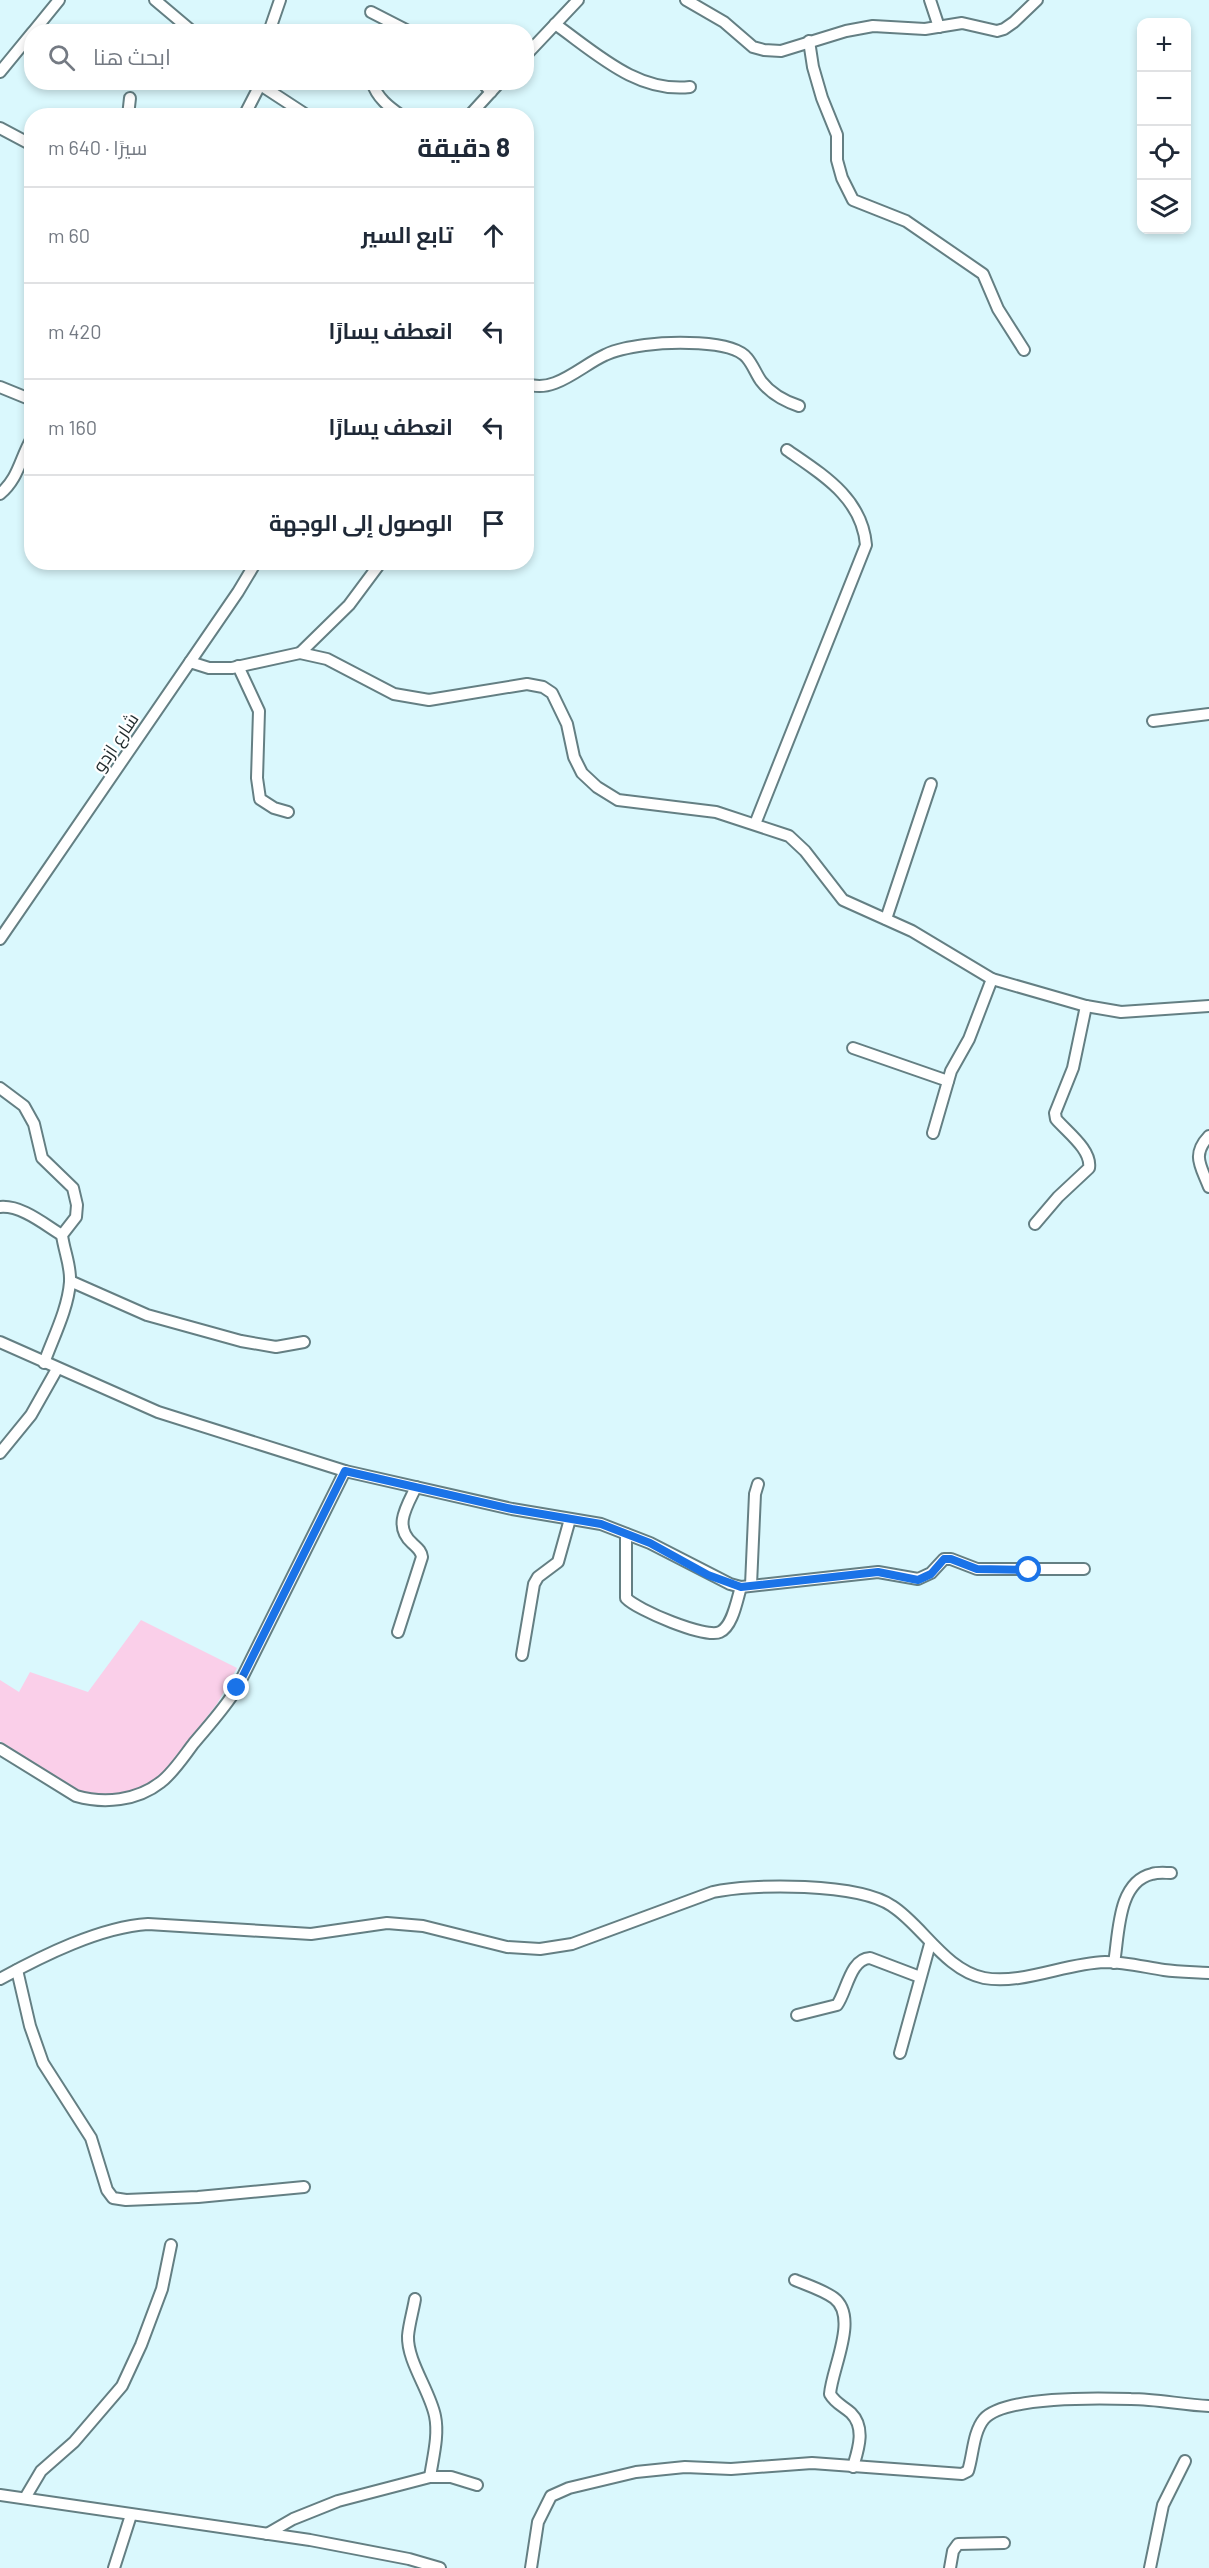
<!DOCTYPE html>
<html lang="ar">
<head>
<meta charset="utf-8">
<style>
  body { margin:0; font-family:Barlow,Cairo,sans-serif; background:#f6f6f7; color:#1f2937; direction:rtl }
  .controls { position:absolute; right:18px; top:18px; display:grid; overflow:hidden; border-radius:12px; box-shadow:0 3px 9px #0003 }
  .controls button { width:54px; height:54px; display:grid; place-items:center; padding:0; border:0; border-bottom:2px solid #e0e1e3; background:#fff; color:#1f2937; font:30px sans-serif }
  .stop { position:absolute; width:18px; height:18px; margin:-14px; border:4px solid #1a73e8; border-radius:50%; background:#fff }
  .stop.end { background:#1a73e8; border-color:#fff; box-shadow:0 2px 6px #0008 }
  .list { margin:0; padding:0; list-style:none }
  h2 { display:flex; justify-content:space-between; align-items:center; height:78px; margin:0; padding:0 24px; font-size:26px }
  h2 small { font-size:20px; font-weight:400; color:#747a83 }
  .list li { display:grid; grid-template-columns:39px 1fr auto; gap:18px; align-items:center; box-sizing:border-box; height:96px; padding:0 24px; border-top:2px solid #e0e1e3 }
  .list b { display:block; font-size:22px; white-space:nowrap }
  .list em { font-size:20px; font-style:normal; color:#747a83 }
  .icon { flex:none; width:33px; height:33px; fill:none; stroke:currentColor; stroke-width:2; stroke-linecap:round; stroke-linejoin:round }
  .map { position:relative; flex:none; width:1209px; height:2568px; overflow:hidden; direction:ltr }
  .search { position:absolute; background:#fff; box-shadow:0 3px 9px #0003; left:24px; top:24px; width:510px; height:66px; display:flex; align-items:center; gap:15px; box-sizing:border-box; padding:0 21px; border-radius:24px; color:#747a83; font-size:22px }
  .panel { position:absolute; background:#fff; box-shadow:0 3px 9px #0003; left:24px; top:108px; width:510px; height:462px; border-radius:24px; direction:rtl }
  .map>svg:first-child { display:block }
  .green { fill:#facfe9 }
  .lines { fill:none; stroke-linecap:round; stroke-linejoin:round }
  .minor-casing { stroke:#647f83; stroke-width:14 }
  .minor { stroke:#fff; stroke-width:10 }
  .route { stroke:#1a73e8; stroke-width:8 }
  .labels { text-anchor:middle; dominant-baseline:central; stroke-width:4.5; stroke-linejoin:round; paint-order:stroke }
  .street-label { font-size:18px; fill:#1f2a2c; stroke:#fff }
</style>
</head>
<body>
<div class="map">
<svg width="1209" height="2568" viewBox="0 0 1209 2568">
  <rect width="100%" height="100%" fill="#daf8fd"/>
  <polygon class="green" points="141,1620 237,1668 217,1704 158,1779 145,1787 121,1794 85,1794 0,1741 0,1680 19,1692 30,1672 88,1692"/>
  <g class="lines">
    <defs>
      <g id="minor">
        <polyline points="155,0 193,32"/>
        <polyline points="686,0 724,22 753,47 764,50 781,51 846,31 873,26 925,29 962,23 997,31 1004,29 1014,22 1037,0"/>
        <polyline points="930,0 939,27"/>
        <polyline points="371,12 410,32"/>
        <path d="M555 24C596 53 637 93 690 87"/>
        <polyline points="33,32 59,0"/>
        <polyline points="269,32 280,0"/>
        <polyline points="809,41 813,67 822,98 837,135 837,160 842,178 853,200 906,221 983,274 998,309 1024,350"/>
        <polyline points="526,55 578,0"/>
        <polyline points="0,72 32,33"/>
        <polyline points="256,82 308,116"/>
        <path d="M372 82C377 98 389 107 402 116"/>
        <polyline points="482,82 491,92"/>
        <polyline points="128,116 130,98"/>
        <polyline points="244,116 260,85"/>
        <polyline points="469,116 500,82"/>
        <polyline points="0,128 32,145"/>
        <path d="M526 383C552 396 582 365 605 355 617 349 631 347 645 345 667 342 732 339 747 358 753 365 756 374 761 381 771 394 784 401 799 406"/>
        <polyline points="0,387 32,400"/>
        <path d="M0 494C19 478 20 458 32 438"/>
        <polyline points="300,653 349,605 381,562"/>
        <polyline points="190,662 209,668 232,668 300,653 327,659 394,694 429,700 527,684 543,687 552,693 567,724 574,757 582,773 597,787 618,800 716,812 789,836 805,851 843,900 912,931 992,979 1086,1006 1121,1012 1209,1006"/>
        <polyline points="238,666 259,711 257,778 260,799 274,808 288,812"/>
        <polyline points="1153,721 1209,714"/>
        <path d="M755 824 866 545C862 498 823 475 787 450"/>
        <polyline points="886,919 931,784"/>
        <polyline points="0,939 238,592 256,562"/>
        <polyline points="853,1048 948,1081"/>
        <path d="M0 1088 24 1106 34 1124 42 1158 73 1188 77 1205 76 1217 62 1235C64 1251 71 1265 70 1282 68 1309 53 1338 44 1363"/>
        <polyline points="933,1133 951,1071 969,1039 992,979"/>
        <path d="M1209 1136C1191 1155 1201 1166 1209 1187"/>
        <path d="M0 1207C22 1205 45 1225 62 1235"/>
        <path d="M1035 1224 1058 1197 1089 1168C1092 1150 1067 1132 1056 1119L1055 1113 1073 1068 1086 1006"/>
        <polyline points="70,1281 147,1315 241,1341 276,1347 304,1342"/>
        <polyline points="0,1342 158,1412 345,1471 512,1509 601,1524 650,1543 730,1584 741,1587 878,1572 918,1579 931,1573 944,1559 951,1559 977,1569 1084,1569"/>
        <polyline points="0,1453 31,1415 57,1369"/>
        <path d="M626 1534V1598C637 1610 706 1639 720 1632 733 1626 737 1599 741 1587"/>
        <polyline points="751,1585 755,1494 758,1484"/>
        <path d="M398 1632 422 1557C421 1550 417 1548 412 1543 393 1526 407 1506 416 1487"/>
        <polyline points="522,1655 534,1584 538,1577 558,1562 570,1519"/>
        <path d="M0 1749 76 1796C104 1804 137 1801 161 1782 173 1773 184 1756 194 1743 209 1725 225 1708 237 1688L345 1471"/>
        <path d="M1114 1963C1119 1935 1117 1882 1152 1874 1158 1872 1165 1873 1171 1873"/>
        <polyline points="17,1970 30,2026 43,2063 91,2138 107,2190 113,2198 126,2200 198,2197 304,2187"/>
        <path d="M0 1979C42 1956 100 1927 148 1924L311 1934 387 1923 423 1926 507 1947 540 1949 572 1944 713 1892C752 1883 859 1883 892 1906 922 1925 945 1970 984 1978 1022 1985 1066 1963 1105 1962 1125 1962 1144 1967 1164 1970 1179 1972 1194 1972 1209 1973"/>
        <path d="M797 2015 837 2005C847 1991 850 1959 870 1958L920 1977"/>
        <polyline points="900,2053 930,1944"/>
        <path d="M795 2280C807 2285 823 2290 834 2298 859 2317 832 2368 830 2394 835 2403 843 2406 851 2413 866 2428 858 2450 853 2467"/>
        <path d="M415 2299C413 2311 409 2324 408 2336 407 2361 430 2391 435 2416 439 2435 433 2457 430 2477"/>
        <polyline points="0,2495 310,2540 409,2559 440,2568"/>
        <polyline points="25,2498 41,2471 74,2442 122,2386 141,2345 162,2289 171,2245"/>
        <polyline points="267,2534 293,2519 338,2501 430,2477 451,2477 477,2485"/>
        <polyline points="114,2568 131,2515"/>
        <path d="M531 2568 538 2522 551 2496 569 2488 636 2472 685 2467 731 2469 812 2463 962 2474 968 2471C973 2456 973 2432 984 2419 1004 2396 1100 2398 1131 2399 1157 2399 1183 2405 1209 2406"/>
        <polyline points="950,2568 953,2551 958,2544 1004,2543"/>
        <polyline points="1150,2568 1163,2505 1185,2461"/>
      </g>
    </defs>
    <use href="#minor" class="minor-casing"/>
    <use href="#minor" class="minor"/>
  </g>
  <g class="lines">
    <polyline class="route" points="237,1688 345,1471 512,1509 601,1524 650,1543 708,1575 741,1587 878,1572 918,1580 931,1574 944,1559 951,1559 977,1569 1029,1570"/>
  </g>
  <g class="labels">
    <g class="street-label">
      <text transform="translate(115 742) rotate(-56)">شارع ازدو</text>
    </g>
  </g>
</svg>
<div class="controls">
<button>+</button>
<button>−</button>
<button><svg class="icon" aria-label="locate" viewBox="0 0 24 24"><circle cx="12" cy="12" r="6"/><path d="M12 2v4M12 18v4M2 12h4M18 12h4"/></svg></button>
<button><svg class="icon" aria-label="layers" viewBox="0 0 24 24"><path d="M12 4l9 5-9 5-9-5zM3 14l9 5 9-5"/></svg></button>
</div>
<div class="stop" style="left:1029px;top:1570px"></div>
<div class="stop end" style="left:237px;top:1688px"></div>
<div class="search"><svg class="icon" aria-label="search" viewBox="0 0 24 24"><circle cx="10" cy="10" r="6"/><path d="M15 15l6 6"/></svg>ابحث هنا</div>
<section class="panel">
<h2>8 دقيقة<small>سيرًا · 640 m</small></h2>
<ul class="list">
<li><svg class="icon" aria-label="ahead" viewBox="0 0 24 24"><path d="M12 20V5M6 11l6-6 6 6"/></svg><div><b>تابع السير</b></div><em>60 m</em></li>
<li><svg class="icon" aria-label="left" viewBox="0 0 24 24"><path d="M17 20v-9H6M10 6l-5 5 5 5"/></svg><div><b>انعطف يسارًا</b></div><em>420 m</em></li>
<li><svg class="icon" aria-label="left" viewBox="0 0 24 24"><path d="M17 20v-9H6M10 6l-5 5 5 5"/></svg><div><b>انعطف يسارًا</b></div><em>160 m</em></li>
<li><svg class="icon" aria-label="arrive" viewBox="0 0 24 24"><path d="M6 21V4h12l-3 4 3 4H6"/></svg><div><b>الوصول إلى الوجهة</b></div></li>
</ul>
</section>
</div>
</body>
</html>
